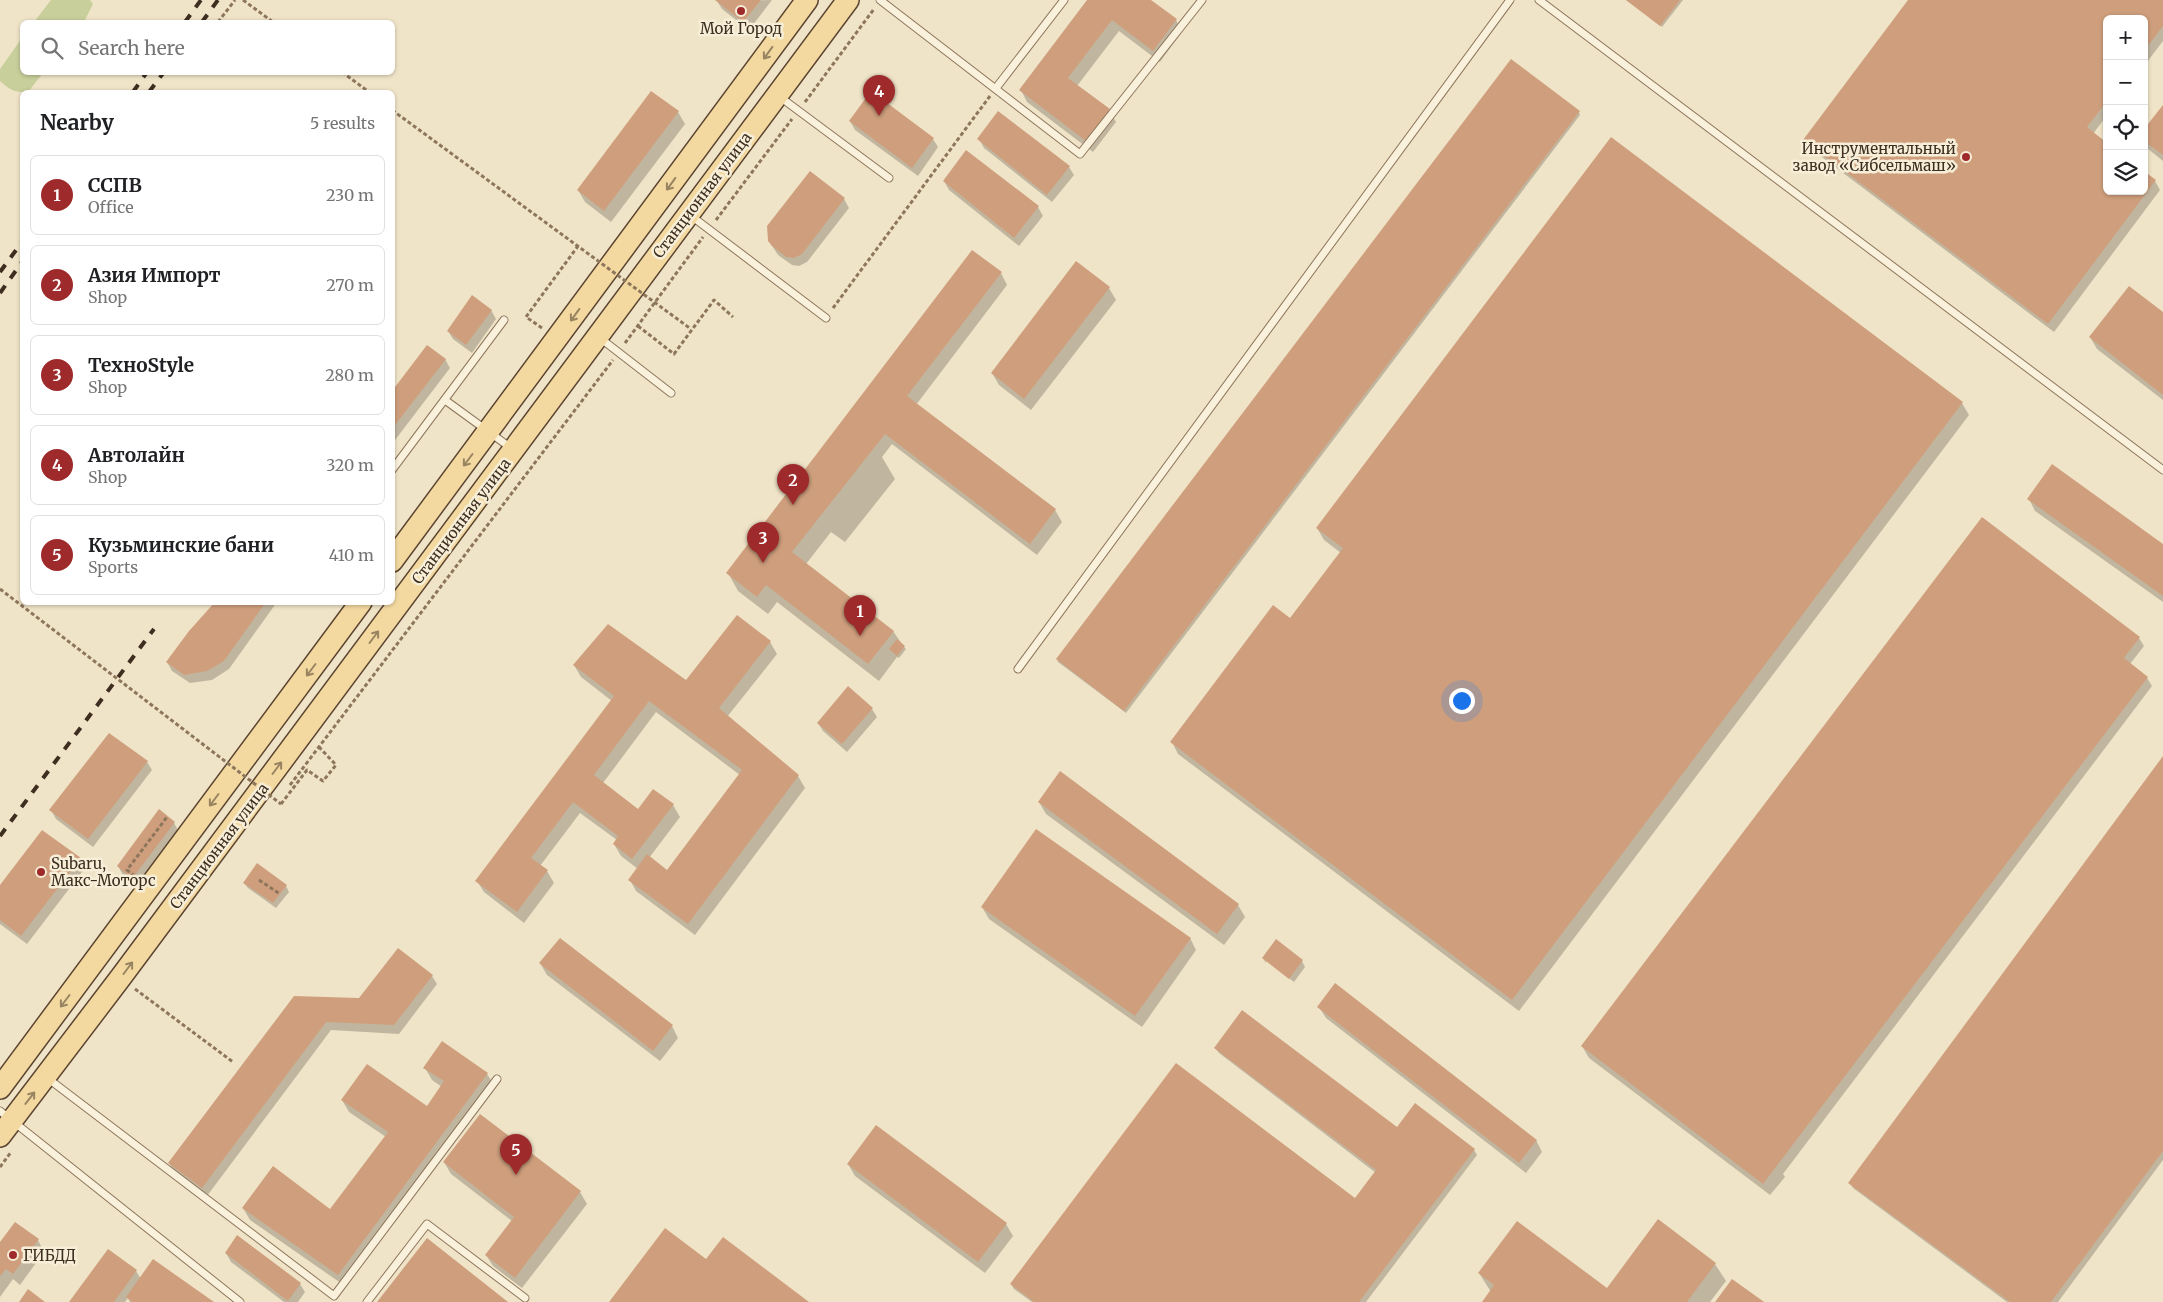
<!DOCTYPE html>
<html lang="en">
<head>
<meta charset="utf-8">
<style>
  body { margin:0; font-family:Merriweather,serif; background:#f6f6f6; color:#202124 }
  .controls { position:absolute; right:15px; top:15px; display:grid; overflow:hidden; border-radius:8px; box-shadow:0 1px 4px #0004 }
  .controls button { width:45px; height:45px; display:grid; place-items:center; padding:0; border:0; border-bottom:1px solid #e0e0e0; background:#fff; color:#202124; font:25px sans-serif }
  .you { position:absolute; left:1461px; top:700px; width:18px; height:18px; margin:-12px; border:4px solid #fff; border-radius:50%; background:#1a73e8; box-shadow:0 0 0 8px #1a73e833 }
  .badge { display:grid; place-items:center; width:32px; height:32px; border-radius:50%; background:#9e2a2b; color:#fff; font-size:16px; font-weight:700 }
  .pin { position:absolute; translate:-50% -41px; filter:drop-shadow(0 1px 2px #0008) }
  .pin::after { content:''; position:absolute; top:26px; width:18px; height:15px; background:inherit; clip-path:polygon(0 0,100% 0,50% 100%) }
  .list { margin:0; padding:0; list-style:none }
  h2 { display:flex; justify-content:space-between; align-items:center; height:65px; margin:0; padding:0 20px; font-size:21px }
  h2 small { font-size:16px; font-weight:400; color:#757577 }
  .list li { display:grid; grid-template-columns:32px 1fr auto; gap:15px; align-items:center; box-sizing:border-box; height:80px; margin:0 10px 10px; padding:0 10px; border:1px solid #e0e0e0; border-radius:8px }
  .list b { display:block; font-size:19px; white-space:nowrap }
  .list p { margin:0; font-size:16px; white-space:nowrap; color:#757577 }
  .list em { font-size:16px; font-style:normal; color:#757577 }
  .icon { flex:none; width:28px; height:28px; fill:none; stroke:currentColor; stroke-width:2; stroke-linecap:round; stroke-linejoin:round }
  .map { position:relative; flex:none; width:2163px; height:1302px; overflow:hidden }
  .search { position:absolute; background:#fff; box-shadow:0 1px 4px #0004; left:20px; top:20px; width:375px; height:55px; display:flex; align-items:center; gap:12px; box-sizing:border-box; padding:0 18px; border-radius:8px; color:#757577; font-size:19px }
  .panel { position:absolute; background:#fff; box-shadow:0 1px 4px #0004; left:20px; top:90px; width:375px; height:515px; border-radius:8px }
  .map>svg:first-child { display:block }
  .green { fill:#c9cf9b }
  .shadow { fill:#0003; fill-rule:evenodd }
  .building { fill:#cf9f7d }
  .lines { fill:none; stroke-linecap:round; stroke-linejoin:round }
  .lane-casing { stroke:#8d765c; stroke-width:9 }
  .primary-casing { stroke:#5b4430; stroke-width:24 }
  .path { stroke:#8d765c; stroke-width:3; stroke-dasharray:4 2.5; stroke-linecap:butt }
  .lane { stroke:#faf1dc; stroke-width:7 }
  .primary { stroke:#f3d9a0; stroke-width:21 }
  .rail { stroke:#3d2e20; stroke-width:4; stroke-dasharray:9 9; stroke-linecap:butt }
  .path-bridge { stroke:#8d765c; stroke-width:3; stroke-dasharray:4 2.5; stroke-linecap:butt }
  .oneway { stroke:#988460 }
  .poi-dot { fill:#9e2a2b; stroke:#f7eed8; stroke-width:2 }
  .labels { text-anchor:middle; dominant-baseline:central; stroke-width:5; stroke-linejoin:round; paint-order:stroke }
  .poi-label { font-size:15px; fill:#3d2e20; stroke:#f7eed8; text-anchor:start }
  .street-label { font-size:15px; fill:#3d2e20; stroke:#f7eed8 }
</style>
</head>
<body>
<div class="map">
<svg width="2163" height="1302" viewBox="0 0 2163 1302">
  <rect width="100%" height="100%" fill="#f0e4c8"/>
  <g class="green">
    <polygon points="51,0 90,0 93,4 84,22 34,22"/>
    <path d="M22 38V72L43 73 28 92C15 93 10 90 0 81V69Z"/>
  </g>
  <g class="shadow">
    <polygon points="772,0 749,30 722,9 717,1"/>
    <polygon points="1089,0 1149,0 1176,20 1182,32 1160,62 1119,31 1077,86 1109,110 1116,122 1093,152 1027,102 1021,90"/>
    <polygon points="1626,0 1683,0 1662,27"/>
    <polygon points="1910,0 2163,0 2163,41 2144,66 2144,19 2107,19 2107,115 2093,134 2107,191 2144,191 2144,172 2155,181 2160,190 2054,332 1810,148 1805,140"/>
    <polygon points="2163,107 2163,161 2147,148 2144,143 2144,131"/>
    <polygon points="678,112 685,124 611,222 585,202 578,190"/>
    <polygon points="1579,112 1580,115 1126,713 1058,662 1057,659"/>
    <polygon points="850,121 933,139 938,147 918,176 855,130"/>
    <polygon points="979,139 1069,167 1074,175 1052,202 984,148"/>
    <polygon points="944,181 1038,207 1043,216 1019,246 949,190"/>
    <polygon points="844,199 849,208 807,262 799,266 792,265 778,255 769,241"/>
    <polygon points="1077,263 1109,288 1116,300 1031,410 999,385 992,373"/>
    <polygon points="1001,273 1007,285 916,405 1055,510 1062,522 1037,555 892,444 882,457 895,479 845,542 831,532 806,564 893,631 904,647 906,649 899,658 897,657 879,681 777,602 768,614 738,591 728,573"/>
    <polygon points="491,310 496,319 472,353 453,339 448,331"/>
    <polygon points="2163,314 2163,400 2097,349 2090,337"/>
    <polygon points="445,359 450,368 392,444 392,393"/>
    <polygon points="1962,403 1969,415 1519,1011 1178,754 1172,742 1290,620 1341,553 1324,540 1317,528"/>
    <polygon points="2029,499 2163,545 2163,602 2035,511"/>
    <polygon points="216,602 277,602 229,669 212,680 190,683 172,671 167,662"/>
    <polygon points="2139,638 2144,646 2130,664 2147,678 2152,686 1783,1174 1785,1177 1770,1195 1589,1058 1582,1046"/>
    <path d="M770 642 777 654 727 717 798 776 805 788 695 935 636 891 630 880 638 869 621 856 614 844 617 840 580 813 540 866 547 871 554 883 524 923 484 892 477 881 612 701 581 677 574 665 686 681ZM656 712 740 775 667 872 649 858 680 817 673 805 639 810 603 783Z"/>
    <polygon points="872,709 877,717 847,752 823,731 818,723"/>
    <polygon points="2163,758 2163,1160 2058,1302 2007,1302 1853,1188 1850,1183"/>
    <polygon points="147,762 152,770 93,847 56,819 51,810"/>
    <polygon points="1060,773 1238,905 1245,917 1224,945 1046,814 1039,802"/>
    <polygon points="159,811 174,823 179,832 137,887 123,875 118,866"/>
    <polygon points="80,859 85,868 27,944 0,924 0,887"/>
    <polygon points="244,883 286,886 289,892 276,908 248,888"/>
    <polygon points="982,907 1190,938 1196,950 1142,1027 989,919"/>
    <polygon points="1276,941 1302,961 1305,967 1294,982 1266,960 1266,963 1263,958"/>
    <polygon points="540,963 672,1026 678,1038 660,1061 547,975"/>
    <polygon points="432,976 437,984 399,1034 331,1030 207,1196 174,1171 169,1163 295,997 360,1000"/>
    <polygon points="1319,1007 1536,1140 1542,1152 1526,1173 1326,1018"/>
    <polygon points="1215,1048 1397,1129 1474,1150 1477,1155 1366,1302 1032,1302 1014,1289 1011,1284 1355,1200 1376,1173 1219,1053"/>
    <polygon points="425,1068 487,1074 494,1085 345,1286 250,1220 243,1208 330,1211 386,1137 349,1112 342,1100 427,1107 442,1087 432,1080"/>
    <polygon points="444,1162 580,1192 587,1204 522,1288 493,1266 486,1255 512,1221 451,1174"/>
    <polygon points="848,1164 1006,1224 1013,1236 985,1273 855,1176"/>
    <polygon points="38,1240 44,1252 20,1285 13,1279 0,1297 0,1244"/>
    <polygon points="109,1250 136,1271 141,1279 212,1302 130,1302 128,1298 125,1302 70,1302"/>
    <polygon points="226,1253 300,1284 305,1292 298,1302 284,1302 231,1262"/>
    <polygon points="1715,1264 1726,1281 1710,1302 1483,1302 1491,1292 1479,1273 1607,1290"/>
  </g>
  <g class="building">
    <polygon points="715,0 761,0 743,22"/>
    <polygon points="1087,0 1151,0 1177,19 1153,51 1112,20 1068,78 1110,109 1086,141 1019,90"/>
    <polygon points="1626,0 1680,0 1660,26"/>
    <polygon points="1908,0 2163,0 2163,26 2144,51 2144,19 2107,19 2107,101 2087,127 2107,143 2107,191 2144,191 2144,171 2156,180 2048,324 1803,140"/>
    <polygon points="1511,59 1580,111 1124,711 1056,659"/>
    <polygon points="651,91 679,111 604,211 577,190"/>
    <polygon points="871,91 934,138 912,168 849,121"/>
    <polygon points="2163,105 2163,155 2144,141 2144,129"/>
    <polygon points="998,111 1070,166 1047,195 977,139"/>
    <polygon points="1611,137 1963,402 1512,1000 1170,742 1273,605 1290,618 1343,548 1316,528"/>
    <polygon points="966,150 1039,206 1014,238 943,181"/>
    <polygon points="810,171 845,198 802,254 794,258 786,257 772,246 768,241 767,226"/>
    <polygon points="972,250 1002,272 907,396 1056,509 1030,544 885,434 792,552 894,631 868,664 766,585 757,597 726,573"/>
    <polygon points="1076,261 1110,287 1024,399 991,373"/>
    <polygon points="2129,286 2163,312 2163,395 2089,337"/>
    <polygon points="472,295 492,310 466,345 447,331"/>
    <polygon points="427,345 446,359 392,429 392,391"/>
    <polygon points="2052,464 2163,544 2163,596 2027,499"/>
    <polygon points="1982,517 2140,637 2124,658 2148,677 1763,1184 1581,1046"/>
    <polygon points="215,602 266,602 224,661 207,671 184,675 166,662 189,631"/>
    <polygon points="737,615 771,641 719,708 799,775 688,924 628,880 647,854 667,870 742,770 649,701 594,775 638,809 653,789 674,804 632,859 613,844 618,836 573,802 531,858 548,870 517,912 475,881 614,696 573,665 608,624 686,680"/>
    <polygon points="897,639 905,646 897,656 889,649"/>
    <polygon points="848,686 873,708 842,744 817,723"/>
    <polygon points="109,733 148,761 88,839 49,810"/>
    <polygon points="2163,756 2163,1151 2051,1302 2010,1302 1848,1183"/>
    <polygon points="1060,771 1239,904 1217,934 1038,802"/>
    <polygon points="159,809 175,822 132,879 117,866"/>
    <polygon points="1036,829 1191,938 1135,1016 981,907"/>
    <polygon points="42,830 81,858 21,936 0,920 0,885"/>
    <polygon points="257,863 287,885 273,903 243,883"/>
    <polygon points="560,938 673,1025 653,1051 539,963"/>
    <polygon points="1276,939 1303,960 1289,979 1262,958"/>
    <polygon points="398,948 433,975 394,1025 326,1022 202,1188 168,1163 294,996 359,998"/>
    <polygon points="1335,983 1537,1140 1519,1163 1317,1007"/>
    <polygon points="1242,1010 1397,1127 1415,1103 1475,1149 1359,1302 1034,1302 1010,1284 1176,1063 1355,1198 1376,1170 1214,1048"/>
    <polygon points="442,1041 488,1073 338,1275 242,1208 273,1166 330,1209 388,1132 341,1100 367,1064 427,1106 444,1081 423,1068"/>
    <polygon points="480,1114 581,1191 515,1278 485,1255 514,1217 443,1162"/>
    <polygon points="876,1125 1007,1223 978,1262 847,1164"/>
    <polygon points="1658,1219 1716,1263 1687,1302 1482,1302 1494,1285 1478,1273 1517,1221 1607,1288"/>
    <polygon points="15,1222 39,1239 13,1274 6,1269 0,1276 0,1242"/>
    <polygon points="665,1228 706,1259 723,1237 809,1302 609,1302"/>
    <polygon points="237,1235 301,1283 288,1301 225,1253"/>
    <polygon points="427,1238 508,1302 377,1302"/>
    <polygon points="108,1249 137,1270 114,1302 69,1302"/>
    <polygon points="153,1259 214,1302 132,1302 126,1297"/>
    <polygon points="1732,1279 1760,1299 1764,1302 1715,1302"/>
    <polygon points="28,1289 45,1302 19,1302"/>
  </g>
  <g class="lines">
    <defs>
      <g id="lane">
        <polyline points="880,0 1080,154 1202,0"/>
        <polyline points="1539,0 2163,470"/>
        <polyline points="996,88 1064,0"/>
        <polyline points="780,97 889,178"/>
        <polyline points="690,215 826,318"/>
        <polyline points="600,338 671,393"/>
        <polyline points="445,400 511,448"/>
        <polyline points="392,470 504,320"/>
        <polyline points="1018,669 1510,0"/>
        <polyline points="46,1077 334,1296 497,1079"/>
        <polyline points="0,1111 240,1302"/>
        <polyline points="367,1302 427,1224 525,1298"/>
      </g>
      <g id="primary">
        <polyline points="392,561 807,0"/>
        <polyline points="0,1088 361,602"/>
        <polyline points="0,1136 121,977 848,0"/>
      </g>
    </defs>
    <use href="#lane" class="lane-casing"/>
    <use href="#primary" class="primary-casing"/>
    <g class="path">
      <polyline points="243,0 273,22"/>
      <polyline points="218,22 235,0"/>
      <polyline points="342,72 369,92"/>
      <polyline points="805,102 874,9"/>
      <polyline points="716,220 792,119"/>
      <polyline points="833,308 990,96"/>
      <polyline points="638,326 674,354 714,300 733,317"/>
      <polyline points="542,328 526,317 578,246"/>
      <polyline points="625,343 703,237"/>
      <polyline points="290,785 613,360"/>
      <polyline points="281,804 307,770 323,781 336,765 319,747"/>
      <polyline points="135,876 127,870 167,817"/>
      <polyline points="259,880 280,894"/>
      <polyline points="135,989 233,1062"/>
      <polyline points="0,1167 11,1152"/>
    </g>
    <use href="#lane" class="lane"/>
    <use href="#primary" class="primary"/>
    <g class="rail">
      <polyline points="185,22 201,0"/>
      <polyline points="202,22 218,0"/>
      <polyline points="133,92 147,72"/>
      <polyline points="149,92 164,72"/>
      <polyline points="0,272 22,242"/>
      <polyline points="0,293 22,262"/>
      <polyline points="0,836 154,629"/>
    </g>
    <g class="path-bridge">
      <polyline points="392,110 691,329"/>
      <polyline points="0,589 281,804"/>
    </g>
  </g>
  <defs><path id="oneway-shaft" d="M-6 0H5M1.5-3L5.5 0L1.5 3" fill="none" stroke-width="1.6" stroke-linecap="round" stroke-linejoin="round" transform="scale(1.25)"/></defs>
  <g class="oneway">
    <use href="#oneway-shaft" transform="translate(768 53) rotate(126)"/>
    <use href="#oneway-shaft" transform="translate(671 184) rotate(126)"/>
    <use href="#oneway-shaft" transform="translate(575 315) rotate(126)"/>
    <use href="#oneway-shaft" transform="translate(468 460) rotate(127)"/>
    <use href="#oneway-shaft" transform="translate(374 637) rotate(-53)"/>
    <use href="#oneway-shaft" transform="translate(311 670) rotate(127)"/>
    <use href="#oneway-shaft" transform="translate(277 768) rotate(-53)"/>
    <use href="#oneway-shaft" transform="translate(214 800) rotate(127)"/>
    <use href="#oneway-shaft" transform="translate(128 968) rotate(-53)"/>
    <use href="#oneway-shaft" transform="translate(65 1001) rotate(127)"/>
    <use href="#oneway-shaft" transform="translate(30 1098) rotate(-52)"/>
  </g>
  <g class="poi-dot">
    <circle cx="741" cy="11" r="5"/>
    <circle cx="1966" cy="157" r="5"/>
    <circle cx="41" cy="872" r="5"/>
    <circle cx="13" cy="1255" r="5"/>
  </g>
  <g class="labels">
    <g class="poi-label">
      <text x="741" y="28" text-anchor="middle">Мой Город</text>
      <text x="1956" y="148" text-anchor="end">Инструментальный<tspan x="1956" dy="17">завод «Сибсельмаш»</tspan></text>
      <text x="51" y="863">Subaru,<tspan x="51" dy="17">Макс-Моторс</tspan></text>
      <text x="23" y="1255">ГИБДД</text>
    </g>
    <g class="street-label">
      <text transform="translate(702 195) rotate(-53)">Станционная улица</text>
      <text transform="translate(461 521) rotate(-53)">Станционная улица</text>
      <text transform="translate(219 846) rotate(-53)">Станционная улица</text>
    </g>
  </g>
</svg>
<div class="controls">
<button>+</button>
<button>−</button>
<button><svg class="icon" aria-label="locate" viewBox="0 0 24 24"><circle cx="12" cy="12" r="6"/><path d="M12 2v4M12 18v4M2 12h4M18 12h4"/></svg></button>
<button><svg class="icon" aria-label="layers" viewBox="0 0 24 24"><path d="M12 4l9 5-9 5-9-5zM3 14l9 5 9-5"/></svg></button>
</div>
<div class="you"></div>
<div class="pin badge" style="left:860px;top:636px">1</div>
<div class="pin badge" style="left:793px;top:505px">2</div>
<div class="pin badge" style="left:763px;top:563px">3</div>
<div class="pin badge" style="left:879px;top:116px">4</div>
<div class="pin badge" style="left:516px;top:1175px">5</div>
<div class="search"><svg class="icon" aria-label="search" viewBox="0 0 24 24"><circle cx="10" cy="10" r="6"/><path d="M15 15l6 6"/></svg>Search here</div>
<section class="panel">
<h2>Nearby<small>5 results</small></h2>
<ul class="list">
<li><span class="badge">1</span><div><b>ССПВ</b><p>Office</p></div><em>230 m</em></li>
<li><span class="badge">2</span><div><b>Азия Импорт</b><p>Shop</p></div><em>270 m</em></li>
<li><span class="badge">3</span><div><b>ТехноStyle</b><p>Shop</p></div><em>280 m</em></li>
<li><span class="badge">4</span><div><b>Автолайн</b><p>Shop</p></div><em>320 m</em></li>
<li><span class="badge">5</span><div><b>Кузьминские бани</b><p>Sports</p></div><em>410 m</em></li>
</ul>
</section>
</div>
</body>
</html>
